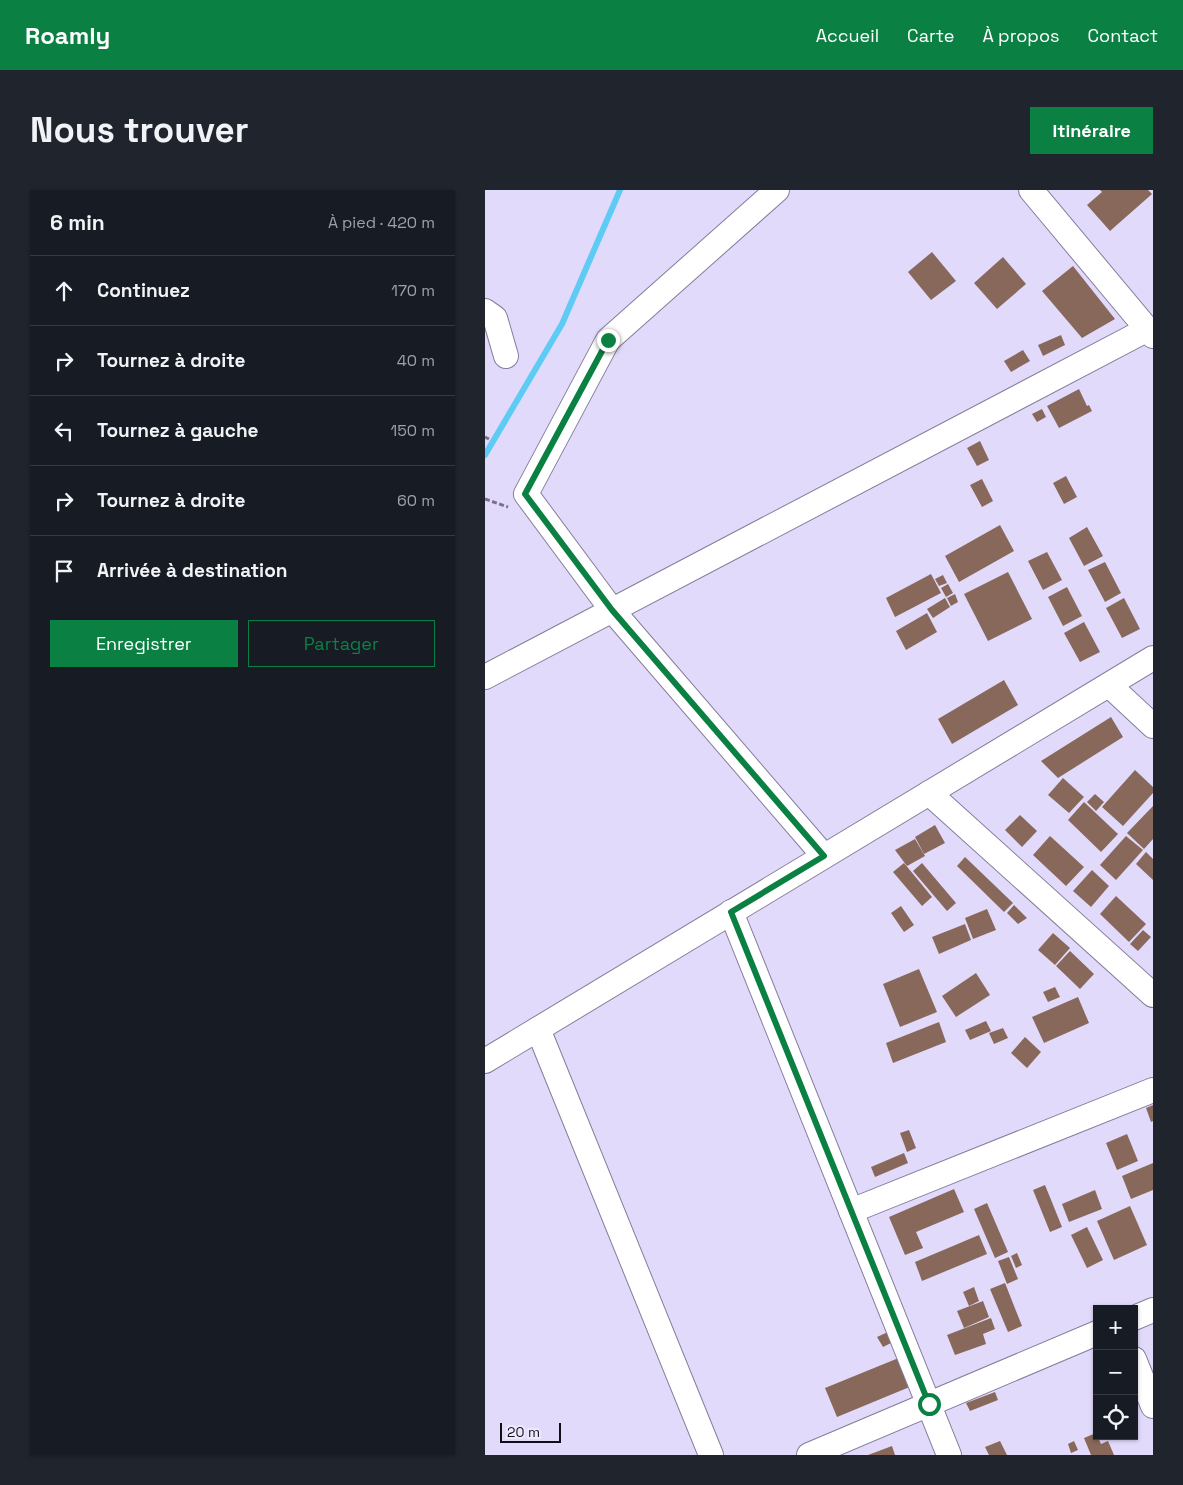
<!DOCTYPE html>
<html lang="fr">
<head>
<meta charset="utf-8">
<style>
  body { margin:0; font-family:"Space Grotesk",sans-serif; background:#20242c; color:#f1f3f6 }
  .controls { position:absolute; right:15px; bottom:15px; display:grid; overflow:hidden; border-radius:0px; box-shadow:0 1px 4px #0004 }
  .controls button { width:45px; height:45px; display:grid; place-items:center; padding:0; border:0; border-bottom:1px solid #363941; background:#171b24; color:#f1f3f6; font:25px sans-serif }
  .scale { position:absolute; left:15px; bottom:12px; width:61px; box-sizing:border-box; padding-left:5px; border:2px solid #110e18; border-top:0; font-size:14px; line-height:18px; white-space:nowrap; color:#110e18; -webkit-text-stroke:4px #eee9fd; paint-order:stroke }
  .stop { position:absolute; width:15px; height:15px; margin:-11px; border:4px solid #0b8043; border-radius:50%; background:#fff }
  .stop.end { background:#0b8043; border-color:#fff; box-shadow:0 1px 5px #0008 }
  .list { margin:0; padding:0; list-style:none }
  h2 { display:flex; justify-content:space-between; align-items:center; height:65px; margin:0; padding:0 20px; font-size:21px }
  h2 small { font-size:16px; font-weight:400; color:#9ea1a6 }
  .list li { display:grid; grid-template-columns:32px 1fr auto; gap:15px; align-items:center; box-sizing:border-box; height:70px; padding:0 20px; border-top:1px solid #363941 }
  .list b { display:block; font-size:19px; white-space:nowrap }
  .list em { font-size:16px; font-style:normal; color:#9ea1a6 }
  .actions { display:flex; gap:10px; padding:15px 20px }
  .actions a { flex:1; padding:11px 0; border:1px solid #0b8043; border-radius:0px; text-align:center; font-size:18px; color:#0b8043 }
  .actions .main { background:#0b8043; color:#fff }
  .icon { flex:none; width:28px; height:28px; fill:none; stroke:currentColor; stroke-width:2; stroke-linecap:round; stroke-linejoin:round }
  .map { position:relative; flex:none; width:668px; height:1265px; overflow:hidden; border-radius:0px }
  header { display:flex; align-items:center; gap:30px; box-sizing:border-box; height:70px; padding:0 25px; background:#0b8043; color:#fff }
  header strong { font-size:24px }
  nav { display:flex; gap:28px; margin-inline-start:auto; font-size:18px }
  .intro { display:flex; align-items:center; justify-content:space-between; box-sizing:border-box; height:120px; padding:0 30px }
  h1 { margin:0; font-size:35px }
  .button { padding:12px 22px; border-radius:0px; background:#0b8043; color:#fff; font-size:18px; font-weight:700 }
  main { display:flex; gap:30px; padding:0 30px }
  aside { flex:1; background:#171b24; border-radius:0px; box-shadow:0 1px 4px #0004 }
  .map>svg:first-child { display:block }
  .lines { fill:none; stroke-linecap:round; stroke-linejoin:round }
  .stream { stroke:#5dcbf4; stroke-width:6 }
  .building { fill:#88685b }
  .minor-casing { stroke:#857d9b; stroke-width:26 }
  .path { stroke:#787287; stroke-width:3; stroke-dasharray:5 2.5; stroke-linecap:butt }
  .minor { stroke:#fff; stroke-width:24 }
  .route { stroke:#0b8043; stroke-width:6 }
</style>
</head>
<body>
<header>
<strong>Roamly</strong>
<nav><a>Accueil</a><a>Carte</a><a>À propos</a><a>Contact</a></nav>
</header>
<div class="intro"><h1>Nous trouver</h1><a class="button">Itinéraire</a></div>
<main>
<aside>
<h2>6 min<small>À pied · 420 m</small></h2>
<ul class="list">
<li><svg class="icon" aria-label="ahead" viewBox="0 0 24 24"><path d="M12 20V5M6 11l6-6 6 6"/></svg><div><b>Continuez</b></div><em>170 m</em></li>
<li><svg class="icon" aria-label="right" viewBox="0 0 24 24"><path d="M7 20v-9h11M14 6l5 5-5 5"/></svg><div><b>Tournez à droite</b></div><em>40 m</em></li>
<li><svg class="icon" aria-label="left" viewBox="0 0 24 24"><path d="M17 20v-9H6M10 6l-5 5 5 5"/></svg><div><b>Tournez à gauche</b></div><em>150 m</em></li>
<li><svg class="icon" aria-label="right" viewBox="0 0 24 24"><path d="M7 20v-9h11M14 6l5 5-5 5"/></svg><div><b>Tournez à droite</b></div><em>60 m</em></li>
<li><svg class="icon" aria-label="arrive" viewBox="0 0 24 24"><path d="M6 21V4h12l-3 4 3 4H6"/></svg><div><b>Arrivée à destination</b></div></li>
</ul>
<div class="actions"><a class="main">Enregistrer</a><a>Partager</a></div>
</aside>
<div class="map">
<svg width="668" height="1265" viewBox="0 0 668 1265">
  <rect width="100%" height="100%" fill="#e2dafb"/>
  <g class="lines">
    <polyline class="stream" points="0,265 77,134 135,0"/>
  </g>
  <g class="building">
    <polygon points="615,0 663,0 667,4 625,41 602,15 617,2"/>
    <polygon points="447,62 471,91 446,110 423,82"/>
    <polygon points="518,67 541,94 512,119 489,93"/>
    <polygon points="588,76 630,129 597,148 557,101"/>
    <polygon points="576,145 580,155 558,166 553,155"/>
    <polygon points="538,160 545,171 526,182 519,171"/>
    <polygon points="594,199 602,216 604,215 607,221 574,238 562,216"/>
    <polygon points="557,219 561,227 552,232 547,224"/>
    <polygon points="495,251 504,270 492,276 482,258"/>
    <polygon points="581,286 592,307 579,314 568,293"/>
    <polygon points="497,289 508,311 497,317 485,295"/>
    <polygon points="515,335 529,361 474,392 460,366"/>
    <polygon points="602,337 618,366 599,376 584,348"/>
    <polygon points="562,362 577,390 558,400 543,371"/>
    <polygon points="620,372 636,403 620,412 603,380"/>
    <polygon points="523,382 547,429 503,451 479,404"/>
    <polygon points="446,384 456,403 410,427 401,408"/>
    <polygon points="458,385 462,393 454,396 450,389"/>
    <polygon points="463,394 468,403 461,407 456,398"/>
    <polygon points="582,397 597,426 578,436 563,407"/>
    <polygon points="470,404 473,412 466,416 462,408"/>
    <polygon points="460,408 465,417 448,428 442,419"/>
    <polygon points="639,408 655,439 637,448 621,418"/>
    <polygon points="442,423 452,442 421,460 411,441"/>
    <polygon points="599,432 615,462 595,472 579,443"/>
    <polygon points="519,490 533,515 467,554 453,529"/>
    <polygon points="626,527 638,547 573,588 556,571"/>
    <polygon points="650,580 668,597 668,603 638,636 617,617"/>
    <polygon points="578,588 599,607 584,623 563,605"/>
    <polygon points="610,604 619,612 611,621 602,612"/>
    <polygon points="599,612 633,644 616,662 583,630"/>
    <polygon points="668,616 668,649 659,659 642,643"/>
    <polygon points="535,625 552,641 537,657 520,640"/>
    <polygon points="450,635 460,653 439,664 430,647"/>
    <polygon points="565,646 599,677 581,696 548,665"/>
    <polygon points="641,646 658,660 631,690 615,675"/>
    <polygon points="430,649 440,666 422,676 410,660"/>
    <polygon points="661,662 668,669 668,690 651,674"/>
    <polygon points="480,667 528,713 519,722 472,676"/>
    <polygon points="419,673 447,707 437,716 408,682"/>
    <polygon points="437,673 471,713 462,721 428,681"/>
    <polygon points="607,680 624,696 606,717 588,701"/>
    <polygon points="631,706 661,734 644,752 615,724"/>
    <polygon points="529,715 542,728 533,734 522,723"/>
    <polygon points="416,716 429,735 419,742 406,723"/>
    <polygon points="502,719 511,740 488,749 480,728"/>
    <polygon points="480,734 486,750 454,764 447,747"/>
    <polygon points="658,740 666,747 653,761 645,754"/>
    <polygon points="568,743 585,758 570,775 553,760"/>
    <polygon points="585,761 609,784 595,799 571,776"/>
    <polygon points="434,779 452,822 415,837 398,794"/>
    <polygon points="491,783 505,805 471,827 457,806"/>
    <polygon points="570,797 575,807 563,812 558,802"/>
    <polygon points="593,807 604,833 559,853 547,827"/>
    <polygon points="501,831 506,841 485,850 480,840"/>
    <polygon points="454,832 461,852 408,873 401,853"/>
    <polygon points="518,838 523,848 509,854 504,843"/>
    <polygon points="540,847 556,862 542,878 526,863"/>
    <polygon points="668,915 668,931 666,932 661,918"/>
    <polygon points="424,940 431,958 422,962 415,943"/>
    <polygon points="642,944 653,971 632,980 621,953"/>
    <polygon points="419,963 423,973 390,987 386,977"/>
    <polygon points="668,973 668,1000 646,1009 637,986"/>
    <polygon points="560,995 577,1037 565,1042 548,1000"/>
    <polygon points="469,999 479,1022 431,1042 438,1058 420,1065 404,1027"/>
    <polygon points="610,1000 617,1019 584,1032 577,1014"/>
    <polygon points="502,1013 523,1062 510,1068 489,1019"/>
    <polygon points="645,1016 662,1055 629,1070 612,1031"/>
    <polygon points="602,1037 618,1070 602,1078 586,1045"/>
    <polygon points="494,1045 502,1064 437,1091 430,1072"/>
    <polygon points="532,1063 537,1075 531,1078 526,1066"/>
    <polygon points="524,1067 533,1089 522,1094 513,1071"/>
    <polygon points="520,1093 537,1136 523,1142 505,1099"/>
    <polygon points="489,1097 494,1111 484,1116 478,1102"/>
    <polygon points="498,1111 504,1127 479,1138 472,1121"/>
    <polygon points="506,1128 510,1139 498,1144 501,1154 470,1165 462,1145"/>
    <polygon points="405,1141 410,1151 398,1157 392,1147"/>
    <polygon points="416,1167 427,1196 352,1227 340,1198"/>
    <polygon points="510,1202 513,1210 485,1221 481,1213"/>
    <polygon points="611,1243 616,1254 623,1251 629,1265 606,1265 599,1248"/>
    <polygon points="515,1251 522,1265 504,1265 500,1257"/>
    <polygon points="589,1251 593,1260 586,1263 583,1254"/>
    <polygon points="407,1256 410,1265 383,1265"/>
  </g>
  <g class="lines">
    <defs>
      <g id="minor">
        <polyline points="292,0 123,150 41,304 127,420 339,666"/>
        <polyline points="546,0 668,146"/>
        <polyline points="0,121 10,128 21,166"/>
        <polyline points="0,487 663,139"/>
        <polyline points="624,495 668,536"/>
        <polyline points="444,603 668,805"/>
        <polyline points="246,722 464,1265"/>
        <polyline points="53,839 226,1265"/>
        <polyline points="0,871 668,468"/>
        <polyline points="366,1021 668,900"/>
        <polyline points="649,1128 668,1120"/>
        <polyline points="649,1169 668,1216"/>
        <polyline points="324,1265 612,1143"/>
      </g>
    </defs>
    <use href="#minor" class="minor-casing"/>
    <g class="path">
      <polyline points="0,247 4,249"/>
      <polyline points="0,309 23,317"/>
    </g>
    <use href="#minor" class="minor"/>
  </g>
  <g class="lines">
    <polyline class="route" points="123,150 40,304 127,420 339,666 246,722 444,1214"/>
  </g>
</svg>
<div class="controls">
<button>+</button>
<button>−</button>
<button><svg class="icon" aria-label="locate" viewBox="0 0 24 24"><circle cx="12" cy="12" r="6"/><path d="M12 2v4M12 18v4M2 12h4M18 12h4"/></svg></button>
</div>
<div class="scale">20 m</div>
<div class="stop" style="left:444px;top:1214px"></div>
<div class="stop end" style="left:123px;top:150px"></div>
</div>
</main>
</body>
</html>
